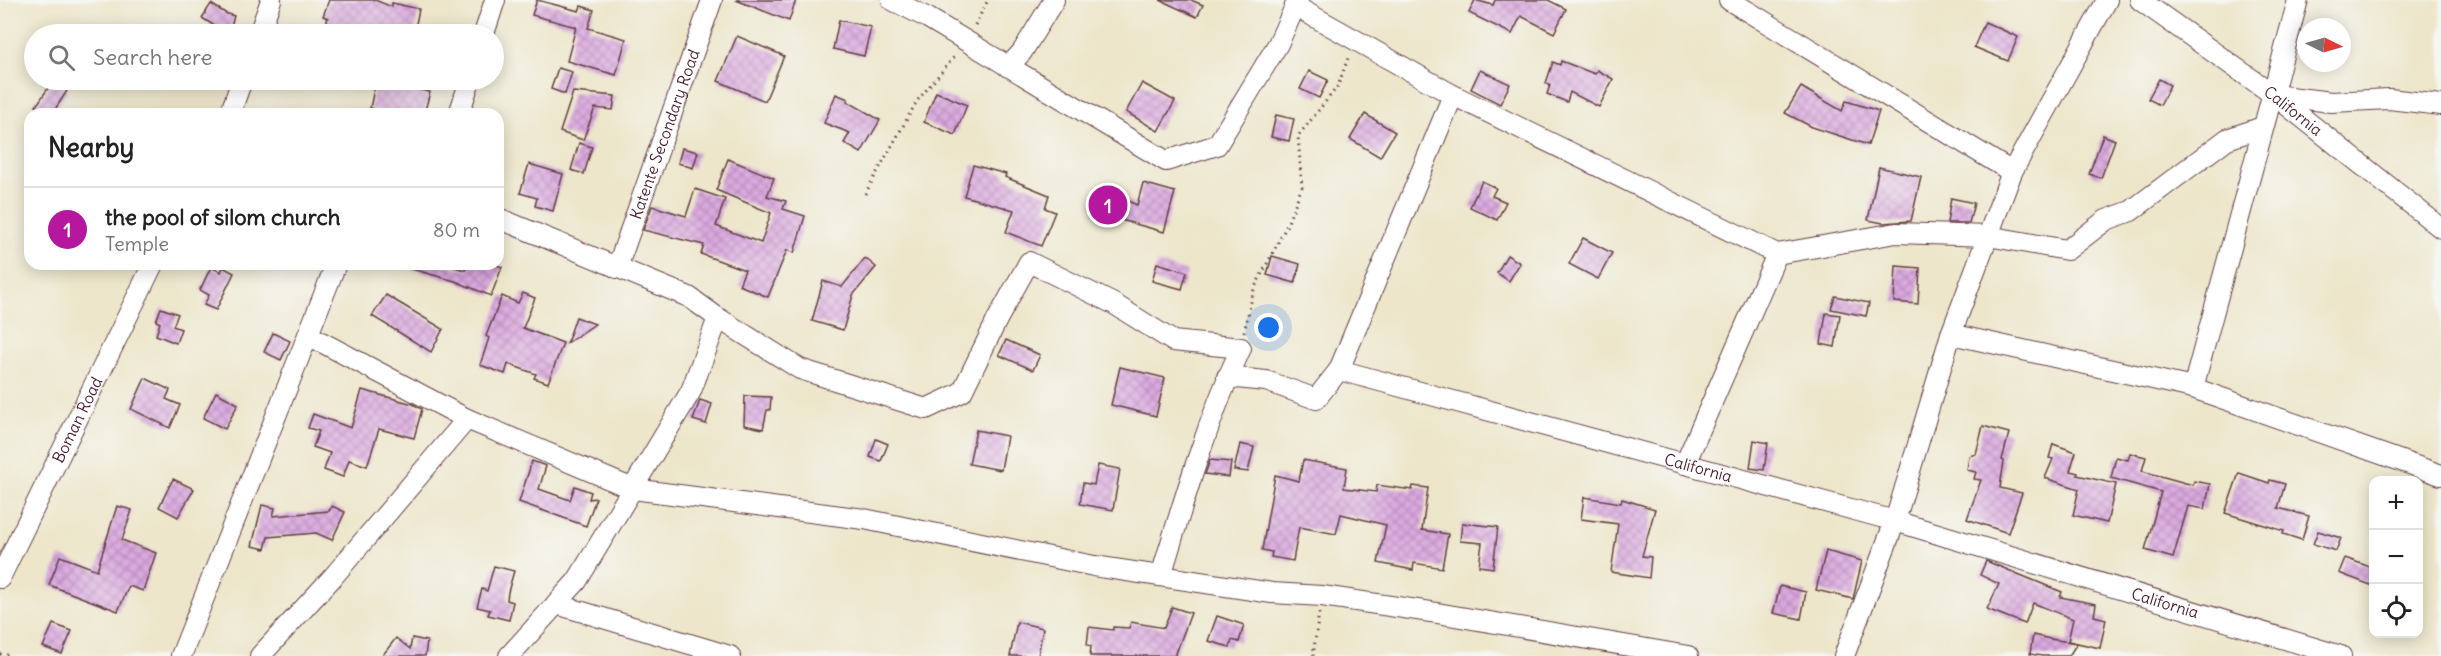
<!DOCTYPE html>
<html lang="en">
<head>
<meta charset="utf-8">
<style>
  body { margin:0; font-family:Delius,sans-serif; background:#f2f2f2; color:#222 }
  .controls { position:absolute; right:18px; bottom:18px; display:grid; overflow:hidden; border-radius:12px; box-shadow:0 3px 15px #0003 }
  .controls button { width:54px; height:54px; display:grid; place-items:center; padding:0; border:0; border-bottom:2px solid #e0e0e0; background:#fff; color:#222; font:30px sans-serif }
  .compass { position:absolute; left:2297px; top:18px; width:54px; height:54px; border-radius:50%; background:#fff; box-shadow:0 3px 15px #0003; rotate:95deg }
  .you { position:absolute; left:1269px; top:328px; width:21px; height:21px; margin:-15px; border:4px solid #fff; border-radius:50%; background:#1a73e8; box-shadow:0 0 0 9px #1a73e833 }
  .badge { display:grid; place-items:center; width:39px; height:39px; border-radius:50%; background:#b5179e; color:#fff; font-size:20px; font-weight:700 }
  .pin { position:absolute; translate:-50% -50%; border:3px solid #fff; box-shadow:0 2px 6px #0006 }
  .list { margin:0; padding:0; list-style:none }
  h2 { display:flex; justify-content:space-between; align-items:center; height:78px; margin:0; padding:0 24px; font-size:26px }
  h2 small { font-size:20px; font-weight:400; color:#767676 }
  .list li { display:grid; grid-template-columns:39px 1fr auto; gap:18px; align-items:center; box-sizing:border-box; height:84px; padding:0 24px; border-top:2px solid #e0e0e0 }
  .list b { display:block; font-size:22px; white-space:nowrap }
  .list p { margin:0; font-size:20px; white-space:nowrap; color:#767676 }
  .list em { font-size:20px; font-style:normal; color:#767676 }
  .icon { flex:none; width:33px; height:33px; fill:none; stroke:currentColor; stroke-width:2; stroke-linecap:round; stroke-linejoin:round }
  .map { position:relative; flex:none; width:2441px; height:656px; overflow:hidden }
  .search { position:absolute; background:#fff; box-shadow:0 3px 15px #0003; left:24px; top:24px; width:480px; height:66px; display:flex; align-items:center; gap:15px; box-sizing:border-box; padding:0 21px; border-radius:33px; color:#767676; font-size:22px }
  .panel { position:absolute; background:#fff; box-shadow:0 3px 15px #0003; left:24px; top:108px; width:480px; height:162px; border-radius:18px }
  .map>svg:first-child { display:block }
  .building { fill:url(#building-cross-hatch) }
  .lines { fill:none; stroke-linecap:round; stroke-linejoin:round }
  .street-casing { stroke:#623d43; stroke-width:22 }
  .path { stroke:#623d43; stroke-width:3; stroke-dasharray:1.5 4.5; stroke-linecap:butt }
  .street { stroke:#fff; stroke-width:20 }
  .labels { text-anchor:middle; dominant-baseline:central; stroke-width:5; stroke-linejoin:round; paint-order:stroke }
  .street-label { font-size:16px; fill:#4a1f2b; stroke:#f6f6f2 }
</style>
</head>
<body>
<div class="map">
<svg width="2441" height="656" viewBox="0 0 2441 656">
  <defs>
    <pattern id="building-cross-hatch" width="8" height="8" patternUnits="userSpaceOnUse" patternTransform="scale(1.5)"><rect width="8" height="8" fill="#dbaae0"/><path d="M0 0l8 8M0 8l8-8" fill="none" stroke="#b48ab6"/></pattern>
  </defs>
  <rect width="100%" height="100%" fill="#f6f6f2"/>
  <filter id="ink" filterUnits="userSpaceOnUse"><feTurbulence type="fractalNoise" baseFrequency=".0167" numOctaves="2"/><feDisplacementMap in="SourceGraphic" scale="12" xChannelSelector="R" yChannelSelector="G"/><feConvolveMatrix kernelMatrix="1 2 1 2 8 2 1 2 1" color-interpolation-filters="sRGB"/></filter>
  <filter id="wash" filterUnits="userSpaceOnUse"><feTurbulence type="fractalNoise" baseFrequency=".008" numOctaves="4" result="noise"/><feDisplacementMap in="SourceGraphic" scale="24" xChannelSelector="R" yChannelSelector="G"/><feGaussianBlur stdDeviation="1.35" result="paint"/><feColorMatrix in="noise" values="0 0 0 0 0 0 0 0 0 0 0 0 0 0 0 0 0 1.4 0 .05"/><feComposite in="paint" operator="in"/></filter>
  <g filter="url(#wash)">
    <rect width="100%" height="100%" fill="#ede6cb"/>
    <g id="blocks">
      <g class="building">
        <polygon points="329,0 375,0 392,7 392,3 419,9 414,34 389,34 372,31 370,34 349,26 346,34 322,34 328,18 323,16"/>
        <polygon points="537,0 579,11 581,6 594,10 588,28 626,39 616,75 567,61 576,27 532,15"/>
        <polygon points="736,0 796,0 789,21"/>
        <polygon points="1160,0 1191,0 1203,5 1197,17"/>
        <polygon points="1475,0 1493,5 1495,0 1548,0 1566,9 1554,33 1521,16 1512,34 1469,13"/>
        <polygon points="211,4 225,13 234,16 229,33 221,30 202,18"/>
        <polygon points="839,20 871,27 864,56 833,49"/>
        <polygon points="1985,22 2018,37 2008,61 1974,47"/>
        <polygon points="737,36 784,56 765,101 718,81"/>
        <polygon points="1561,61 1595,74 1597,70 1613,79 1599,107 1570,92 1567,102 1547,94 1550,85 1546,83 1553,62 1560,65"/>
        <polygon points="558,68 572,72 565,94 551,89"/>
        <polygon points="1480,70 1510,84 1500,104 1471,89"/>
        <polygon points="1309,71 1328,80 1319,98 1300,89"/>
        <polygon points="2159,79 2170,85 2160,105 2148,99"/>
        <polygon points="376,80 430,92 424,114 394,114 370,108"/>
        <polygon points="53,81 67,91 52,114 48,114 36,106"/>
        <polygon points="1142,83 1175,101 1158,131 1126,112"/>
        <polygon points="1801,87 1842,111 1846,101 1879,111 1868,145 1812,127 1785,113"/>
        <polygon points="573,92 615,96 613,110 595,108 583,140 560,132"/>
        <polygon points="936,92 967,105 955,135 924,122"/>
        <polygon points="836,94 848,99 847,101 880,120 861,153 844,143 850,133 824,123"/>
        <polygon points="1365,114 1395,132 1380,157 1350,139"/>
        <polygon points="1276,115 1294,119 1289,141 1271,137"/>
        <polygon points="2103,135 2115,140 2101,178 2089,174"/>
        <polygon points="579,143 592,147 584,174 571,170"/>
        <polygon points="682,148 698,152 693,168 678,163"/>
        <polygon points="728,159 774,178 767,196 786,201 783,209 805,216 794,253 787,250 768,297 739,285 745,270 701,254 704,245 643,230 652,206 686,216 695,189 725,199 716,226 761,243 771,213 716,190"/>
        <polygon points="529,164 563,174 553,211 535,206 537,198 520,193"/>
        <polygon points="973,165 1006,174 1005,177 1049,195 1045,208 1055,212 1041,246 1006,232 1014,210 964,196"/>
        <polygon points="1879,167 1921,177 1911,221 1883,223 1868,220"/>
        <polygon points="1482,181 1496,188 1492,196 1506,202 1497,220 1470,207"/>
        <polygon points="1143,183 1175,192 1164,232 1114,218 1113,221 1093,212 1102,190 1137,205"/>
        <polygon points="1951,198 1974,203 1969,223 1947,223"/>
        <polygon points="1583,238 1612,253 1598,279 1569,264"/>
        <polygon points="1507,255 1520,263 1509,281 1497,273"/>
        <polygon points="1272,256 1300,264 1295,283 1267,275"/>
        <polygon points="865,258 876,267 853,295 843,330 812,321 823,281 842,287"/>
        <polygon points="1157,263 1187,272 1182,289 1152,281"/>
        <polygon points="409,264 444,264 465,270 467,264 494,264 502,267 491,296 455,281 408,268"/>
        <polygon points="1896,266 1920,268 1918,304 1894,302"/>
        <polygon points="211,267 221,272 223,267 234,273 216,310 204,305 209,295 200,290"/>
        <polygon points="523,293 535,298 523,328 563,343 548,383 534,378 536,374 508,364 505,374 480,365 489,338 486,336 502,296 518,303"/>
        <polygon points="386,295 443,329 431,352 372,316"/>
        <polygon points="1835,296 1869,303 1866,316 1831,309"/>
        <polygon points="161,308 178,314 173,326 181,329 176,343 156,335 160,323 156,321"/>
        <polygon points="1826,313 1840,315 1835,347 1821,344"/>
        <polygon points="576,317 595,324 567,343"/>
        <polygon points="273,333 290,341 281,360 264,352"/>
        <polygon points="1006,340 1040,355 1033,370 999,355"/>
        <polygon points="1120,367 1165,378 1156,416 1111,405"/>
        <polygon points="145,378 170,390 166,399 180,405 170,428 131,409"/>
        <polygon points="362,390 413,404 422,409 414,438 379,429 367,466 349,460 343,477 324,470 330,453 313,447 319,431 308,428 313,414 351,428"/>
        <polygon points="216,392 238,404 225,429 203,418"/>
        <polygon points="745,396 771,397 770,410 767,410 763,429 744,425"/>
        <polygon points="700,400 712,404 706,424 693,420"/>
        <polygon points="1983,426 2009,433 2002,460 2004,461 2000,488 2022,493 2008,533 1967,519 1981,480 1974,479 1976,472 1967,470 1969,456 1976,454"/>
        <polygon points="976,430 1007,436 1001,470 969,464"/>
        <polygon points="876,439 888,444 881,461 870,457"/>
        <polygon points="1754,440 1768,443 1764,470 1750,468"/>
        <polygon points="1240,444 1254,447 1248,472 1234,470"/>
        <polygon points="2053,444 2076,452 2070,471 2078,473 2077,475 2116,484 2107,523 2073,515 2079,489 2045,478 2053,459 2049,458"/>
        <polygon points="2130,453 2146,457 2142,471 2193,485 2194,481 2210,484 2205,509 2188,506 2173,558 2145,550 2161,492 2111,478 2116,457 2128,460"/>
        <polygon points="1210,460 1231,462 1229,477 1205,474"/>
        <polygon points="1303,460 1347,468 1344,488 1376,492 1377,485 1412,490 1413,486 1428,488 1422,530 1448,534 1442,568 1414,563 1413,570 1378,563 1386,525 1341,514 1336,534 1299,527 1293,561 1271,557 1272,552 1262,550 1275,475 1299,481"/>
        <polygon points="532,461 546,466 539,489 570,500 575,486 591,492 589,499 596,498 586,526 519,502"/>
        <polygon points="1098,465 1120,469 1113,510 1080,504 1083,483 1094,485"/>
        <polygon points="2239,473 2269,483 2270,480 2285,484 2278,508 2309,516 2302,540 2283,534 2284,531 2225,513"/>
        <polygon points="173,479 194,489 178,517 159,507"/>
        <polygon points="1584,497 1621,503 1622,499 1655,509 1642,556 1651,557 1649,578 1611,572 1618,524 1581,519"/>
        <polygon points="262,505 275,508 273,516 329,511 332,506 345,512 332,540 316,533 268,537 265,549 252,546"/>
        <polygon points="117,506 132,510 122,540 156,553 143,591 129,586 118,611 49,585 60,556 97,570"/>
        <polygon points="1462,523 1498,527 1493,568 1479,566 1482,543 1460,541"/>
        <polygon points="2318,531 2341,538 2336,551 2313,544"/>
        <polygon points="1826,551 1862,561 1853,599 1816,590"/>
        <polygon points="2345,558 2373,568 2373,586 2339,573"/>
        <polygon points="1986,561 2062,592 2060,597 2096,604 2094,616 2106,619 2100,648 2068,641 2073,619 2033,603 2025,624 1987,609 1999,584 1980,575"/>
        <polygon points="494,566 514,571 508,592 507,600 513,602 509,620 488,615 490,610 477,607 482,589 487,591"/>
        <polygon points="1780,586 1806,592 1801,619 1773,613"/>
        <polygon points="1172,607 1191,613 1175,656 1090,656 1091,646 1087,645 1089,627 1113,630 1113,627 1129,628 1131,622 1164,628"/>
        <polygon points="1217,616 1244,625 1239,642 1232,640 1230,647 1208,641"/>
        <polygon points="1017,622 1043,628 1038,656 1010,656"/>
        <polygon points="53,624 72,631 62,654 43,647"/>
        <polygon points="2033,635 2050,639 2077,643 2069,656 2042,656 2030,654"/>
        <polygon points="396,638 410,649 412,638 427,641 425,656 382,656"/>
      </g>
    </g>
  </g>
  <g filter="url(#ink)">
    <use href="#blocks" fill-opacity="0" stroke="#623d43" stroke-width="1.5"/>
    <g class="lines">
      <defs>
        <g id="street">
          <polyline points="892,0 928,18 1166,161 1217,145 1278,44 1298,0"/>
          <polyline points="1729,0 2012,172"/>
          <path id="s1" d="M2140 0 2274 95 2441 228"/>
          <polyline points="1295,6 1453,95 1777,254 1896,233 1988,236 2067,250 2106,220 2131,211 2227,139 2263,127"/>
          <polyline points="259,34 271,0"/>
          <polyline points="484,34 495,0"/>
          <polyline points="1008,67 1022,52 1054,0"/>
          <path id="s2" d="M1453 95 1339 370 1895 521 2341 656"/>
          <polyline points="2274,95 2331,102 2389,99 2441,105"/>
          <polyline points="230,114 242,80"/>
          <polyline points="459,114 470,80"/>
          <polyline points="498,218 689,297 718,318 691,391 577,581 509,656"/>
          <path id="s3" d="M617 268 712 0"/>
          <path d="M718 318 800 369 926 409 962 392 998 318 1029 262 1114 304 1173 341 1241 348C1207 422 1184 499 1161 576"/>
          <polyline points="1951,334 2193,388 2441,475"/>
          <polyline points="308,335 467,419 633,489 864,519 1094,566 1272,593 1322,596 1431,612 1688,656"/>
          <polyline points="1227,377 1266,381 1316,399 1339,370"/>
          <polyline points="2193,388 2298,0"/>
          <polyline points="1685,464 1777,254"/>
          <path id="s4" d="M0 578 153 264"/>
          <polyline points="556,604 730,656"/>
          <polyline points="181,656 336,264"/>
          <polyline points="260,656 332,578 467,419"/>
          <polyline points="1844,656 1895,521 1951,334 2012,172 2107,0"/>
        </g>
      </defs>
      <use href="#street" class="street-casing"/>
      <g class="path">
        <polyline points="975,25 988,0"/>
        <polyline points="865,194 917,101 955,56"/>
        <polyline points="1244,332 1254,289 1286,227 1302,187 1298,136 1338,86 1348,58"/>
        <polyline points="0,654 11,656"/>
        <polyline points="1313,656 1319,612"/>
      </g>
      <use href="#street" class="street"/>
    </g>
  </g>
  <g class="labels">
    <g class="street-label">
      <text stroke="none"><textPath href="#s1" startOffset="189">California</textPath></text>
      <text stroke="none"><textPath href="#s3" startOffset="142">Katente Secondary Road</textPath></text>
      <text stroke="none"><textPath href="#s4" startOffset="176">Boman Road</textPath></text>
      <text stroke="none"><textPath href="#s2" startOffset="670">California</textPath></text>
      <text stroke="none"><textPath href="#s2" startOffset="1156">California</textPath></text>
    </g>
  </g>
</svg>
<div class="controls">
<button>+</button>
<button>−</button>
<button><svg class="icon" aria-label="locate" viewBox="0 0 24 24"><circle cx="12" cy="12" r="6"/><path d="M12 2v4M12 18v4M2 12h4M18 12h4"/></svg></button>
</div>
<svg class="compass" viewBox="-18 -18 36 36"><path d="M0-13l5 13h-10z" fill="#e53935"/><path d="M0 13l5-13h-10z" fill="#767676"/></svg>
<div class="you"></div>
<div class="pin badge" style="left:1108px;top:205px">1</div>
<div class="search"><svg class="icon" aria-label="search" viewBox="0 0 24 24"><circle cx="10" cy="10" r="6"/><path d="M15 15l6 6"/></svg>Search here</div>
<section class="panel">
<h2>Nearby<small></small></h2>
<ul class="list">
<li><span class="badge">1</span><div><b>the pool of silom church</b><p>Temple</p></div><em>80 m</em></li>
</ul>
</section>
</div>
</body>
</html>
